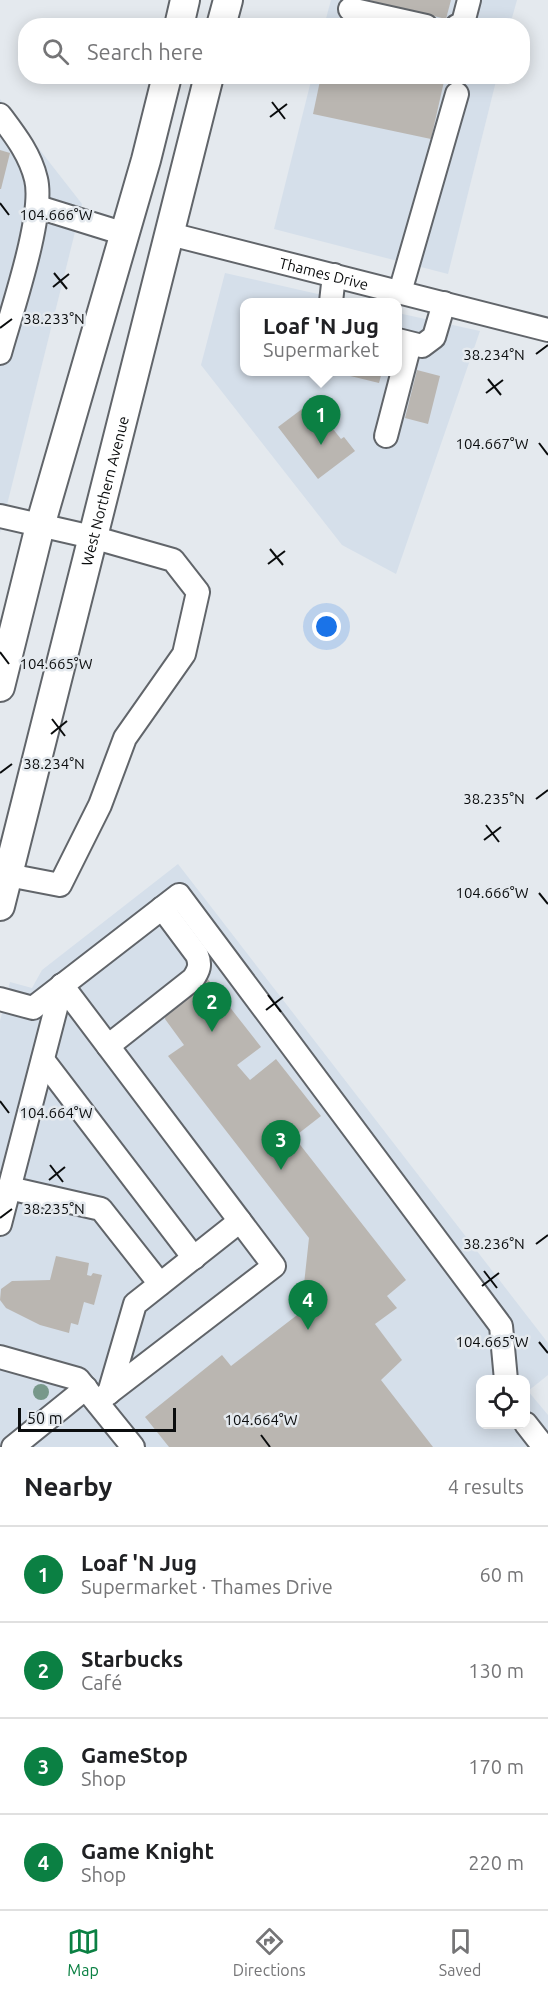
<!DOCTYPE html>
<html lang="en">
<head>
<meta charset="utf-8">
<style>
  body { margin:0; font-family:Ubuntu,sans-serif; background:#f6f6f6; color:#202124 }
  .controls { position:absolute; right:18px; bottom:18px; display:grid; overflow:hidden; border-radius:12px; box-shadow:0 3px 15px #0003 }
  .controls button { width:54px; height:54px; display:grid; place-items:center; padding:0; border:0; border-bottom:2px solid #e0e0e0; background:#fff; color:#202124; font:30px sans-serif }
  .scale { position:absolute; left:18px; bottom:15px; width:158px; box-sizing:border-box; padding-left:6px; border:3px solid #0b0d0e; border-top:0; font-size:16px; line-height:21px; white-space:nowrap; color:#0b0d0e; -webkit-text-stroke:4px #e4e9ee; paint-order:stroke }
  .you { position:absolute; left:327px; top:627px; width:21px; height:21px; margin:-15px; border:4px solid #fff; border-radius:50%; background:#1a73e8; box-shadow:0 0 0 9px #1a73e833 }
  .badge { display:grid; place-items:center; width:39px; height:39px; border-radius:50%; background:#0b8043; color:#fff; font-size:20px; font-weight:700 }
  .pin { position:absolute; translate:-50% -50px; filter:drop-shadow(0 2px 3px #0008) }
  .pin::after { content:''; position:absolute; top:32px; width:21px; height:18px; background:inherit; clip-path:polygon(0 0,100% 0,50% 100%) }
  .popup { position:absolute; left:240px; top:298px; width:162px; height:78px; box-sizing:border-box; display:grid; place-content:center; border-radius:12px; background:#fff; filter:drop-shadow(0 2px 4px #0005); font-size:20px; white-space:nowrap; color:#757577 }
  .popup b { font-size:22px; color:#202124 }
  .popup::after { content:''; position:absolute; left:50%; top:100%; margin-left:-12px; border:12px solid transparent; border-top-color:#fff }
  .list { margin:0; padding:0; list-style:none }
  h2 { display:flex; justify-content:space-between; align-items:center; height:78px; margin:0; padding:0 24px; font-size:26px }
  h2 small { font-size:20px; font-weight:400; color:#757577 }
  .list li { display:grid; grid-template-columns:39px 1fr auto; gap:18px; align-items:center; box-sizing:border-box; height:96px; padding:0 24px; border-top:2px solid #e0e0e0 }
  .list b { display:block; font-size:22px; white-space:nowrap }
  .list p { margin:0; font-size:20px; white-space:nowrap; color:#757577 }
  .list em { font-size:20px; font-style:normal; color:#757577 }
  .icon { flex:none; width:33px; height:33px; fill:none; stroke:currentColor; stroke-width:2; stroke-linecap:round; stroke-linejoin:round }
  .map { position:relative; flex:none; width:548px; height:1447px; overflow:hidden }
  .search { position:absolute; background:#fff; box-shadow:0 3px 15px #0003; left:18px; right:18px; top:18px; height:66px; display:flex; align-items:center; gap:15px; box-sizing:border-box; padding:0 21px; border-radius:24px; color:#757577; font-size:22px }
  .sheet { height:462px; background:#fff }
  nav { display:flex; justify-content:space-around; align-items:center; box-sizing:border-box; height:84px; border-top:2px solid #e0e0e0; background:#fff; font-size:16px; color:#757577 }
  nav a { display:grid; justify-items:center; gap:3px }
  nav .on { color:#0b8043 }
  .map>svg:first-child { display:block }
  .built { fill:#d5dfea; fill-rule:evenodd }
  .building { fill:#bab6b1 }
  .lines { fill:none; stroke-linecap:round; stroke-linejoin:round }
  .minor-casing { stroke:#61656a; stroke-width:26 }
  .major-casing { stroke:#61656a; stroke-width:32 }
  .minor { stroke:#fff; stroke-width:22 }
  .major { stroke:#fff; stroke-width:28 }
  .tree { fill:#77988a }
  .ticks { fill:none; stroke:#0b0d0e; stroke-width:2 }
  .labels { text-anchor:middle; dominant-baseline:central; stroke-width:5; stroke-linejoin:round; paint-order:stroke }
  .street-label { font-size:15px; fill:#0b0d0e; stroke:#e4e9ee }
  .ticks-label { font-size:15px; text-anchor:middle; fill:#0b0d0e; stroke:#e4e9ee; stroke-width:5; stroke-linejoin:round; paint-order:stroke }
</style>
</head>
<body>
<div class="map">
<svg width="548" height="1447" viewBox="0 0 548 1447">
  <rect width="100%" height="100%" fill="#e4e9ee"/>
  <g class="built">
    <polygon points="331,0 517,0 510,25 324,26"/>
    <polygon points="312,77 497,77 448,274 274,229"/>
    <polygon points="0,99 82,204 0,533"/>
    <polygon points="225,273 353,302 244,302 244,372 398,372 398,313 480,331 396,574 342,545 201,365"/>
    <path d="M178 864 548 1343V1375L528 1391 548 1415V1447H0V1021L10 982 32 988 42 970ZM480 1380H526V1424H480Z"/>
  </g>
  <g class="building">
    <polygon points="368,0 451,0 446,19"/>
    <polygon points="321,76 445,77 431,139 313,114"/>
    <polygon points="0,150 10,153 1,189 0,189"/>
    <polygon points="417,370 440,376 428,424 405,418"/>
    <polygon points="334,372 382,372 379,383"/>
    <polygon points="302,409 321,414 341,439 344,437 355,451 318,479 278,427"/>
    <polygon points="207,978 261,1047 237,1065 250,1080 276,1059 321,1116 294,1137 406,1280 387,1296 397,1308 375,1324 402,1360 381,1380 433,1447 169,1447 145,1417 222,1355 231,1366 301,1312 309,1238 168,1056 184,1045 165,1019 166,1009"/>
    <polygon points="56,1256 89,1263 87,1275 91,1276 93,1273 102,1275 94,1305 84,1302 78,1325 71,1323 69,1333 40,1325 6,1308 0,1300 1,1289 12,1281 50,1280"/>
  </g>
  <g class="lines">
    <defs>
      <g id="minor">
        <polyline points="350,9 426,26"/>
        <polyline points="457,26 463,23 469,0"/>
        <path d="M0 115C15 135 30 154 36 179 45 215 11 313 0 353"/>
        <polyline points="38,207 125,234"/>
        <path id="s1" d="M170 234 548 330"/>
        <polyline points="400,292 457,94"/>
        <polyline points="331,302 334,275"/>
        <polyline points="398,340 422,346 434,337 444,303"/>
        <polyline points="386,436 410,344"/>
        <polyline points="0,516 92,537 173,560 198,592 184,654 125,738 100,805 60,885 8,875"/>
        <polyline points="62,985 274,1266 97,1402"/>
        <polyline points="0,999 33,1008 179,895 501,1326 506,1380"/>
        <path d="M108 1046 193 979C199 970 201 965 197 955L162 908"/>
        <polyline points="43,1060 194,1258"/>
        <polyline points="9,1188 101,1209 160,1284"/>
        <polyline points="0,1224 62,985"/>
        <polyline points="0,1357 78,1379 133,1447"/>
        <polyline points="109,1393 135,1304 240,1221"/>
        <polyline points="526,1424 544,1447"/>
        <polyline points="13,1447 86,1388"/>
      </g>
      <g id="major">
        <polyline points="179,26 185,0"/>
        <polyline points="221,26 228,0"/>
        <polyline points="0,687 40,526 146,160 167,76"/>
        <path id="s2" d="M0 906 209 76"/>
      </g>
    </defs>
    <use href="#minor" class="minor-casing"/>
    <use href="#major" class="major-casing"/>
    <use href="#minor" class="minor"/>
    <use href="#major" class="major"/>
  </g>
  <circle class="tree" cx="41" cy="1392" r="8"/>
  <path class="ticks" d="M272 102 285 119M270 117 287 104M0 203 9 215M54 273 67 289M53 287 69 274M0 328 12 319M536 354 548 345M488 379 501 395M486 393 503 380M539 443 548 455M270 549 283 565M268 564 285 551M0 652 9 664M52 719 65 736M51 734 67 721M0 773 12 764M536 799 548 790M486 825 499 842M484 840 501 827M539 893 548 904M268 995 281 1012M266 1010 283 997M0 1101 9 1113M50 1165 63 1182M49 1180 65 1167M0 1218 12 1209M536 1244 548 1235M484 1271 497 1288M482 1286 499 1273M539 1342 548 1353M261 1435 270 1447"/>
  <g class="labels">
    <g class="street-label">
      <text stroke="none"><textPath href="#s1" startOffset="159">Thames Drive</textPath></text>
      <text stroke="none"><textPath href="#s2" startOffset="428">West Northern Avenue</textPath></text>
    </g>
  </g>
  <g class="ticks-label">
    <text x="56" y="220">104.666°W</text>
    <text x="54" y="324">38.233°N</text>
    <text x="494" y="360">38.234°N</text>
    <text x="492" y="449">104.667°W</text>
    <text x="56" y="669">104.665°W</text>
    <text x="54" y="769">38.234°N</text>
    <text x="494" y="804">38.235°N</text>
    <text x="492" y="898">104.666°W</text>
    <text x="56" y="1118">104.664°W</text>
    <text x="54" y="1214">38.235°N</text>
    <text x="494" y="1249">38.236°N</text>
    <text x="492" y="1347">104.665°W</text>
    <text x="261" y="1425">104.664°W</text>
  </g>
</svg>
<div class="controls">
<button><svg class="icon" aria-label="locate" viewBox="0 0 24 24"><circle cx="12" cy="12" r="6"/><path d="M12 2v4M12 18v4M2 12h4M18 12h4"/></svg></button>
</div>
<div class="scale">50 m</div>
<div class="you"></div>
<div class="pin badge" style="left:321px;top:445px">1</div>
<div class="popup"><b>Loaf 'N Jug</b>Supermarket</div>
<div class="pin badge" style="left:212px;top:1032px">2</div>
<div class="pin badge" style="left:281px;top:1170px">3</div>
<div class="pin badge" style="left:308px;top:1330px">4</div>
<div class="search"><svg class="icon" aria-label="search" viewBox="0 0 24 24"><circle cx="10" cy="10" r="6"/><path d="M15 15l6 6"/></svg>Search here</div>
</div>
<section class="sheet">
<h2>Nearby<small>4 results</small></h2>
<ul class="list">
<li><span class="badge">1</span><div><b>Loaf 'N Jug</b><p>Supermarket · Thames Drive</p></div><em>60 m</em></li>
<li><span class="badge">2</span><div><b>Starbucks</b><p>Café</p></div><em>130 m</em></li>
<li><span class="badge">3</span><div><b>GameStop</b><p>Shop</p></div><em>170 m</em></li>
<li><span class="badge">4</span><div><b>Game Knight</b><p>Shop</p></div><em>220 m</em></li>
</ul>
</section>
<nav>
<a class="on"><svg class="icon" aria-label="map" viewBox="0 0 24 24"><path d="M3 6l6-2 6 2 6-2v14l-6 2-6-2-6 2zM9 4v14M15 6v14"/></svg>Map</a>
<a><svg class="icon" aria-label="directions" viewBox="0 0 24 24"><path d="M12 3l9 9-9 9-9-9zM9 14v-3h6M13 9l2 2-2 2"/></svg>Directions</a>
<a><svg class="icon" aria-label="saved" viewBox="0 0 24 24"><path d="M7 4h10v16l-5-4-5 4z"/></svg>Saved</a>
</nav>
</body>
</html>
